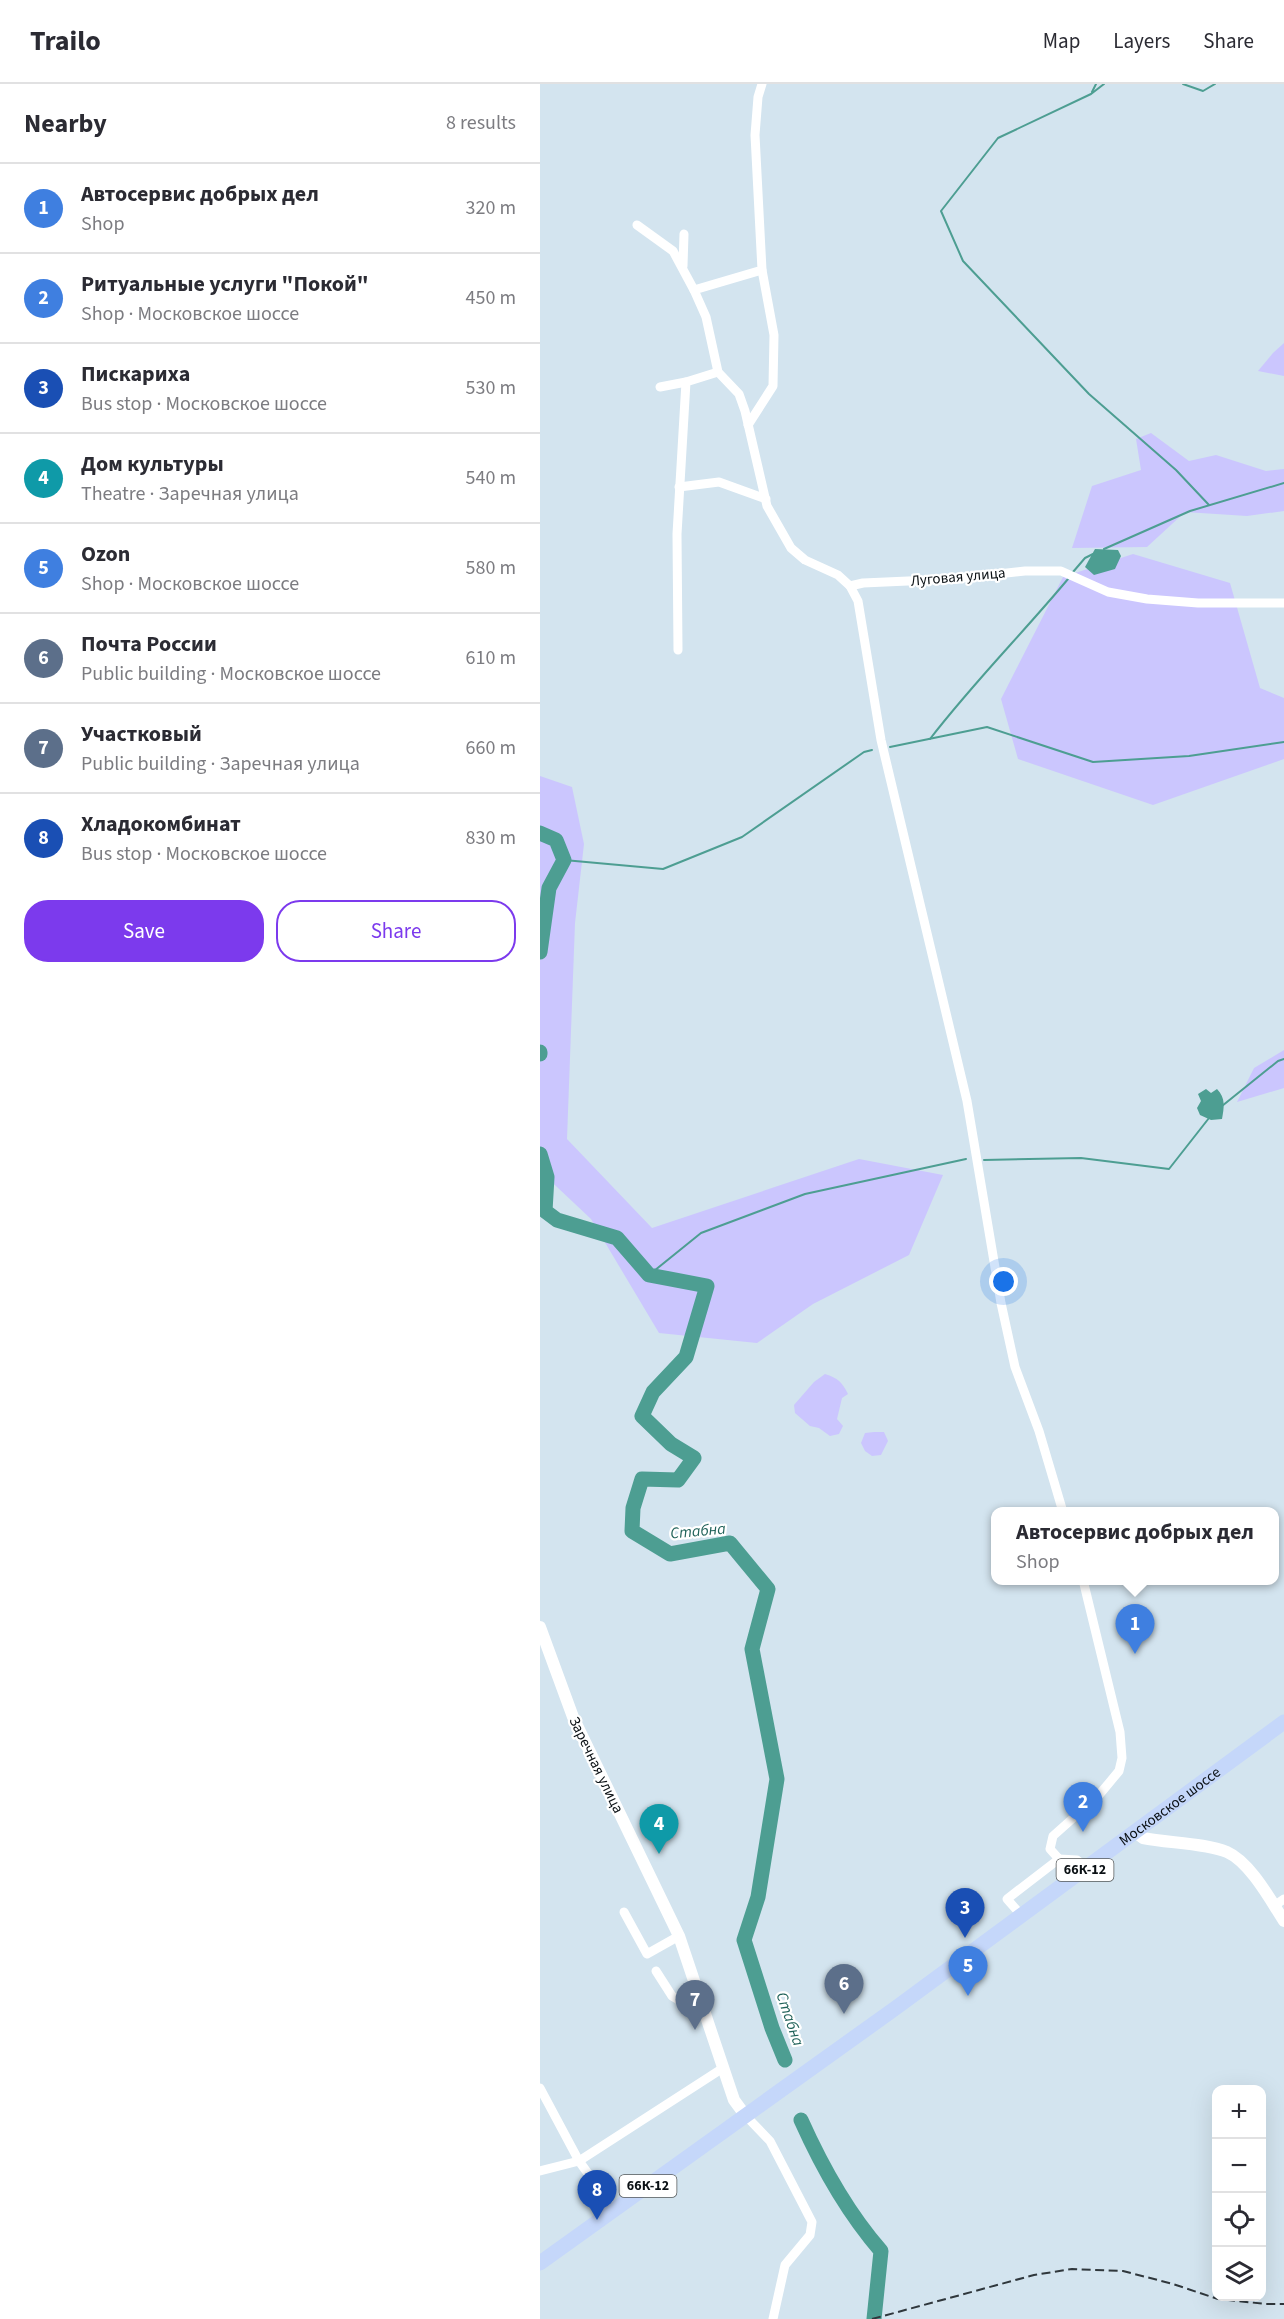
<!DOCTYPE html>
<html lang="en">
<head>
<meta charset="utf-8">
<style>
  body { margin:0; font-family:"Source Sans 3",sans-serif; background:#f7f7f7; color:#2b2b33 }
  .controls { position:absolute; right:18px; bottom:18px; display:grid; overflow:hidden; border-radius:12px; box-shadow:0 6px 24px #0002 }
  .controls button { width:54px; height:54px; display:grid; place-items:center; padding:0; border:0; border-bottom:2px solid #e1e1e2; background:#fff; color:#2b2b33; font:30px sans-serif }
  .you { position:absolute; left:464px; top:1198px; width:21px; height:21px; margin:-15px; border:4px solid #fff; border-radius:50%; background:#1a73e8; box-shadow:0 0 0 9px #1a73e833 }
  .badge { display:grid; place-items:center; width:39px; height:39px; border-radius:50%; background:#7c3aed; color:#fff; font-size:20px; font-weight:700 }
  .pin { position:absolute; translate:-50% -50px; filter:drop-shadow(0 2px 3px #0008) }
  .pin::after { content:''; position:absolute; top:32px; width:21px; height:18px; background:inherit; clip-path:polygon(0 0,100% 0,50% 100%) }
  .popup { position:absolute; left:451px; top:1423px; width:288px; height:78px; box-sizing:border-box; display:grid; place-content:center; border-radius:12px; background:#fff; filter:drop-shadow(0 2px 4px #0005); font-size:20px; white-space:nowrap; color:#7c7c81 }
  .popup b { font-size:22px; color:#2b2b33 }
  .popup::after { content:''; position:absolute; left:50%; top:100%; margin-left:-12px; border:12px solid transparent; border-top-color:#fff }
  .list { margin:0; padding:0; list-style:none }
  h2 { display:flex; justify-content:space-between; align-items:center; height:78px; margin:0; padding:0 24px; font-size:26px }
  h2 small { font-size:20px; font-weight:400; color:#7c7c81 }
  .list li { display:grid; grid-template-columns:39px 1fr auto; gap:18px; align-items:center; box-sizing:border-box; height:90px; padding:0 24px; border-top:2px solid #e1e1e2 }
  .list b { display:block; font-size:22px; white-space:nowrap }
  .list p { margin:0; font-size:20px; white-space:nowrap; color:#7c7c81 }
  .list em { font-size:20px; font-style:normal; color:#7c7c81 }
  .actions { display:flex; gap:12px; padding:18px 24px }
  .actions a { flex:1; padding:14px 0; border:2px solid #7c3aed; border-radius:24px; text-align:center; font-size:21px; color:#7c3aed }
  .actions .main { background:#7c3aed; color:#fff }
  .icon { flex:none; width:33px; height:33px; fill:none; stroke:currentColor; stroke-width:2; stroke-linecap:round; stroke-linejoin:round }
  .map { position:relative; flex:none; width:744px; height:2235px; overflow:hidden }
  header { display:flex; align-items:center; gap:36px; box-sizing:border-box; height:84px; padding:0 30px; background:#fff; border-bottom:2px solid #e1e1e2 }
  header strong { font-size:28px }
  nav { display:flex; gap:33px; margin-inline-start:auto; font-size:21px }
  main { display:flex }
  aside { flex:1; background:#fff }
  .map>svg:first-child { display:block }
  .green { fill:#cbc6fe }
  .water { fill:#4d9e92 }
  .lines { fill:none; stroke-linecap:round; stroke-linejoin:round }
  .stream { stroke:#4d9e92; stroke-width:2 }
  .river { stroke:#4d9e92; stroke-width:15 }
  .minor { stroke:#fff; stroke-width:9 }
  .tertiary { stroke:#fff; stroke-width:12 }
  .primary { stroke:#c5d7fa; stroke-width:15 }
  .rail { stroke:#2f373c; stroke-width:2; stroke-dasharray:9 4.5; stroke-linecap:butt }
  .labels { text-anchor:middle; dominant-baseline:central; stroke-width:4.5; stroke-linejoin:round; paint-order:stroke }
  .shield { fill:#fff; stroke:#54585a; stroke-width:1.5 }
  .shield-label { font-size:14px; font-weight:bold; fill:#0a1014 }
  .street-label { font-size:15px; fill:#0a1014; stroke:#fff }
  .water-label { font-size:16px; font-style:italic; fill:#206259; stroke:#fff }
</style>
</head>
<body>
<header>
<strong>Trailo</strong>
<nav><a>Map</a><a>Layers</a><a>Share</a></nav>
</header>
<main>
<aside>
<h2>Nearby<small>8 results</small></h2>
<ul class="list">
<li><span class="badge" style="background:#3f7fe0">1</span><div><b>Автосервис добрых дел</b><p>Shop</p></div><em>320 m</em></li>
<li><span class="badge" style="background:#3f7fe0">2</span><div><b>Ритуальные услуги &quot;Покой&quot;</b><p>Shop · Московское шоссе</p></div><em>450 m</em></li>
<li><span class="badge" style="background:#1a4fb4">3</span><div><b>Пискариха</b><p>Bus stop · Московское шоссе</p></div><em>530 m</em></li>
<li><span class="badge" style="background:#0f9aa8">4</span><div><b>Дом культуры</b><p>Theatre · Заречная улица</p></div><em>540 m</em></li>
<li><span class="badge" style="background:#3f7fe0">5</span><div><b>Ozon</b><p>Shop · Московское шоссе</p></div><em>580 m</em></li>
<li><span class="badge" style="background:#5c6f8a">6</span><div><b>Почта России</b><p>Public building · Московское шоссе</p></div><em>610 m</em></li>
<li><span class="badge" style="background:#5c6f8a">7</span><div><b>Участковый</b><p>Public building · Заречная улица</p></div><em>660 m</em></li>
<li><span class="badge" style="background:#1a4fb4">8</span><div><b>Хладокомбинат</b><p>Bus stop · Московское шоссе</p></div><em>830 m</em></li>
</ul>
<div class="actions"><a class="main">Save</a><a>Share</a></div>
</aside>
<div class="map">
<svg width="744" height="2235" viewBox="0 0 744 2235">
  <rect width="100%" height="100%" fill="#d3e4ef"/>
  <g class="green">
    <polygon points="744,259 744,292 718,287 733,269"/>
    <polygon points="611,349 649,377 676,371 726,387 744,385 744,427 707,432 645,428 607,463 532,464 552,402 601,386 596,355"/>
    <polygon points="593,470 690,499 720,604 744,614 744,675 613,721 478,675 461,615 523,493"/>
    <polygon points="0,692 32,703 44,760 35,839 27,1055 112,1144 319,1075 403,1091 369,1171 273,1220 217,1259 119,1249 51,1135 0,1087"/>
    <polygon points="744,966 744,1004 697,1018 714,984"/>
    <path d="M285 1290C298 1294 302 1298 308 1310L302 1314 297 1335 303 1342 299 1350 290 1352 279 1344 270 1342 255 1329 254 1321 274 1298Z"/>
    <polygon points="334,1348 344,1348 348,1357 341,1371 332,1372 325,1367 321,1359 325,1349"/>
  </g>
  <g class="water">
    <polygon points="555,465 578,466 581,472 575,485 554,491 545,483"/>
    <path d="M666 1005 671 1009 677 1005C686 1014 684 1024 682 1035L671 1036 660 1031 657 1024 661 1017 658 1010Z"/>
  </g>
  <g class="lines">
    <g class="stream">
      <polyline points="564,0 551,10 458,54 401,127 423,177 549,310 636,386 669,421"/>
      <polyline points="643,0 663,7 675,0"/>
      <polyline points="552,8 556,0"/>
      <polyline points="564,465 650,427 744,399"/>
      <polyline points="533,488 545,474 553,470"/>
      <path d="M390 655C433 599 483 549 528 495"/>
      <polyline points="350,663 447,643 553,678 649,672 744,658"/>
      <polyline points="24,776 123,785 202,753 324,668 332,666"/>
      <polyline points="682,1022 738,977 744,975"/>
      <polyline points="444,1076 541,1074 629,1085 669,1034"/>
      <polyline points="109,1191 161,1149 265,1110 426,1075"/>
    </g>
    <g class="river">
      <polyline points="0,749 16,756 24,776 9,804 0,868"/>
      <polyline points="0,968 0,970"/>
      <polyline points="0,1070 7,1093 5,1127 17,1136 77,1154 109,1191 167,1202 146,1273 113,1308 102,1332 131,1360 154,1374 138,1396 102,1395 93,1424 92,1447 130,1470 190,1459 228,1505 212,1565 237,1695 218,1813 204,1856 232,1944 245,1976"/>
      <path d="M261 2036C282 2083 307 2128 341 2167L334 2235"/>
    </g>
    <g class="minor">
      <polyline points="222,0 218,13 215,51 222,186 154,206 166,233 178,288 199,310 205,327 227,422 251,464 265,476 298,491 310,502 318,517 341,656 427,1017 461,1219 475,1283 499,1347 523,1428"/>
      <polyline points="97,141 133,167 154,206"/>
      <polyline points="143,182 144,150"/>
      <polyline points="120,303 146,298"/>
      <polyline points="208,341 233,302 234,251 222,186"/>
      <polyline points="139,403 179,398 226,415"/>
      <polyline points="310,502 323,499 413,495 485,487 521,487 568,508 607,515 658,519 744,519"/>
      <polyline points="138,566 137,450 146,298 178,288"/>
      <polyline points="519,1775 537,1776 547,1784"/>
      <polyline points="734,1822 744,1815"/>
      <polyline points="84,1828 107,1870 139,1852"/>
      <polyline points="482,1832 467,1815 519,1775 510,1765 513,1752 559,1711 579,1687 582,1674 580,1648 543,1496"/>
      <polyline points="116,1887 132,1912 165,1931"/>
      <polyline points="0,2004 39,2077 75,2127"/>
      <polyline points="205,2031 230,2057 272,2138 270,2151 245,2181 233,2235"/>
      <polyline points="0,2087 39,2077 183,1984"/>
    </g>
    <g class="tertiary">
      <polyline points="0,1543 33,1633 139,1852 194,2016 205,2031"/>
      <path d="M595 1748 603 1754C628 1759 665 1759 687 1768 710 1778 731 1817 744 1837"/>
    </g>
    <path class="primary" id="s1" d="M0 2179 357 1923 744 1638"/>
    <polyline class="rail" points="332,2235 494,2191 532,2185 583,2187 633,2200 678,2215 726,2220 744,2220"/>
  </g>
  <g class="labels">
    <g class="shield">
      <rect x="516.5" y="1775" width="57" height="22" rx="4.5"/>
      <rect x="79.5" y="2091" width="57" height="22" rx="4.5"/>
    </g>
    <g class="shield-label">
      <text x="545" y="1786">66К-12</text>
      <text x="108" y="2102">66К-12</text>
    </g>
    <g class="street-label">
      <text transform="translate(418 493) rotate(-5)">Луговая улица</text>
      <text transform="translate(56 1681) rotate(64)">Заречная улица</text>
      <text stroke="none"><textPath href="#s1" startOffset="778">Московское шоссе</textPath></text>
    </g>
    <g class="water-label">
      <text transform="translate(158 1447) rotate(-5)">Стабна</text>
      <text transform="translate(250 1935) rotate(71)">Стабна</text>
    </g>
  </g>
</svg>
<div class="controls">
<button>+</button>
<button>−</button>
<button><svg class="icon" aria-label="locate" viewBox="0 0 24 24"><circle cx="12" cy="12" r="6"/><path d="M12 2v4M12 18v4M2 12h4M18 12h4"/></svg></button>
<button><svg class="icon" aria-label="layers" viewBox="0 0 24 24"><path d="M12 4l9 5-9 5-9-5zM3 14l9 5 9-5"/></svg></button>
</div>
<div class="you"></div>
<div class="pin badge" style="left:595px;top:1570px;background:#3f7fe0">1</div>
<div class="popup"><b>Автосервис добрых дел</b>Shop</div>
<div class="pin badge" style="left:543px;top:1748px;background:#3f7fe0">2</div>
<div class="pin badge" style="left:425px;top:1854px;background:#1a4fb4">3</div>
<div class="pin badge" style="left:119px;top:1770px;background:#0f9aa8">4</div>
<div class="pin badge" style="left:428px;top:1912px;background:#3f7fe0">5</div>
<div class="pin badge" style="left:304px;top:1930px;background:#5c6f8a">6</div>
<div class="pin badge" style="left:155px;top:1946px;background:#5c6f8a">7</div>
<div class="pin badge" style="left:57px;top:2136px;background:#1a4fb4">8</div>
</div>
</main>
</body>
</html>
